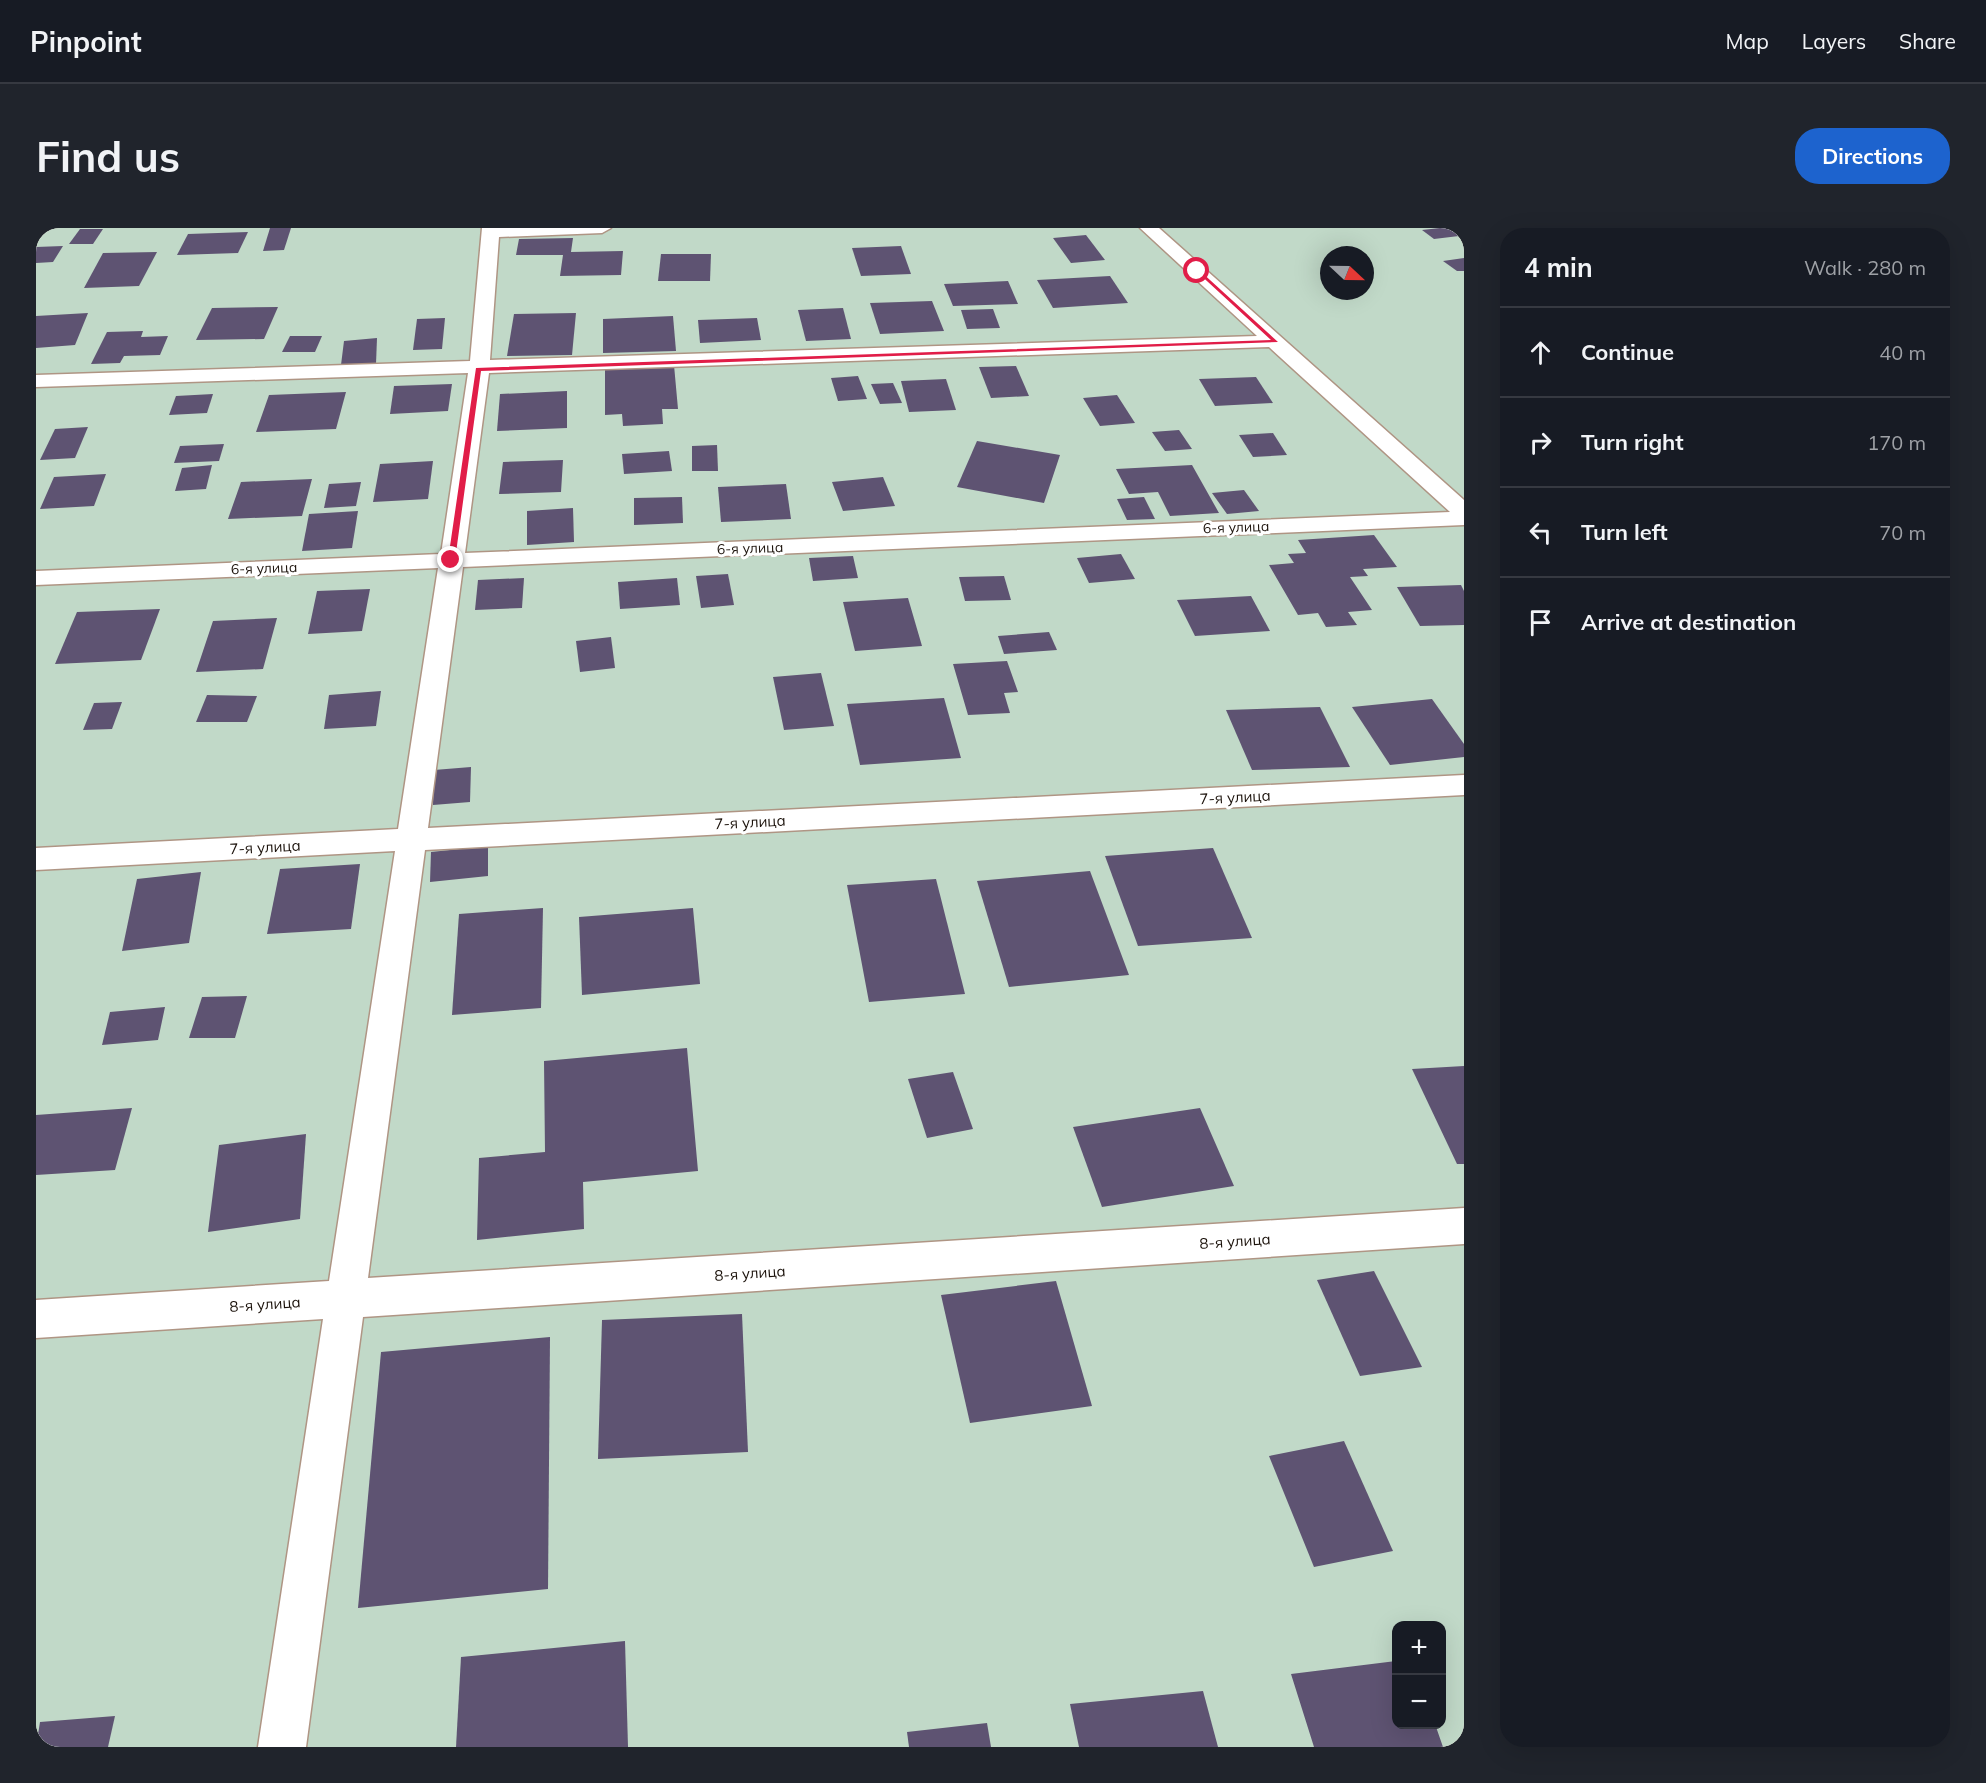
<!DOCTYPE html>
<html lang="en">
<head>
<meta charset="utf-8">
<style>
  body { margin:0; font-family:Mulish,sans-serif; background:#20242c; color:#f1f3f6 }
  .controls { position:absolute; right:18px; bottom:18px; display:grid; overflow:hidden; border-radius:12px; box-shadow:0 6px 24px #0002 }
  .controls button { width:54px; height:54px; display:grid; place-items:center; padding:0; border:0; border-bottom:2px solid #363941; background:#171b24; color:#f1f3f6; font:30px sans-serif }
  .compass { position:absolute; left:1284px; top:18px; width:54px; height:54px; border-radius:50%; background:#171b24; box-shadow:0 6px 24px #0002; rotate:112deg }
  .stop { position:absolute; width:18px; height:18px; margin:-14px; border:4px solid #e11d48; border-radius:50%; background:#fff }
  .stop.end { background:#e11d48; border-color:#fff; box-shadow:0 2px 6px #0008 }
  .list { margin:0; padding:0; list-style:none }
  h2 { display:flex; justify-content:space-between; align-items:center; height:78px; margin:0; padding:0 24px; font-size:26px }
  h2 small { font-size:20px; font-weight:400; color:#9ea1a6 }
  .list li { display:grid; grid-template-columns:39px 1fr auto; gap:18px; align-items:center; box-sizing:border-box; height:90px; padding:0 24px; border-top:2px solid #363941 }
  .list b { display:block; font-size:22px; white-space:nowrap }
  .list em { font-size:20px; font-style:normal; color:#9ea1a6 }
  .icon { flex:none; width:33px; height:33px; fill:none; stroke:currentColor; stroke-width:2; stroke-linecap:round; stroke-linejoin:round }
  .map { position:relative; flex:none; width:1428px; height:1519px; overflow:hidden; border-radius:24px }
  header { display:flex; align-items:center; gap:36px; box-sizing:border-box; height:84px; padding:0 30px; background:#171b24; border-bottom:2px solid #363941 }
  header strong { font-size:28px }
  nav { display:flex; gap:33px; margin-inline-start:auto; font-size:21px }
  .intro { display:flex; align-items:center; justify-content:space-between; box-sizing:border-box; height:144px; padding:0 36px }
  h1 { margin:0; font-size:42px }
  .button { padding:15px 27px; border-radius:24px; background:#1d63ce; color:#fff; font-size:21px; font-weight:700 }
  main { display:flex; gap:36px; padding:0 36px }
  aside { flex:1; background:#171b24; border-radius:24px; box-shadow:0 6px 24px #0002 }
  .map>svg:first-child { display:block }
  .green { fill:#c1d9c8; fill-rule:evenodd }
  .building { fill:#5e5372 }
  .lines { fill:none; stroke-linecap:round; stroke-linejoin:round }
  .minor-casing { stroke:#af9584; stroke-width:3 }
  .minor { fill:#fff; fill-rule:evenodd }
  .route { fill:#e11d48 }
  .labels { text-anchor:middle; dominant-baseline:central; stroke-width:6; stroke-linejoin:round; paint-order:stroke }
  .far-street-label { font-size:14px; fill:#1b120b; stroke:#fff }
  .street-label { font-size:15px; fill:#1b120b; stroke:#fff }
</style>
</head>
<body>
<header>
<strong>Pinpoint</strong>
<nav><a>Map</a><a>Layers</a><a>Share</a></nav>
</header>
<div class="intro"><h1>Find us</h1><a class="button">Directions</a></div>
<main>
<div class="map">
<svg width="1428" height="1519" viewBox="0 0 1428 1519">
  <rect width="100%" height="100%" fill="#fef2eb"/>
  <path class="green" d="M0 0H1428V1519H0ZM1293 27H1329V63H1293ZM1360 1398H1406V1496H1360Z"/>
  <g class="building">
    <polygon points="234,0 255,0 248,22 227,23"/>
    <polygon points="1404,0 1412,0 1423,8 1398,11 1386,2"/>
    <polygon points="44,1 67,1 57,16 33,16"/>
    <polygon points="212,4 202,25 141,27 152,6"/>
    <polygon points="1050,7 1069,32 1035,35 1017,10"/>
    <polygon points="537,10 535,24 587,23 585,47 524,48 527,27 480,27 483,11"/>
    <polygon points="27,18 17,34 0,35 0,19"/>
    <polygon points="865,18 875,46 825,48 816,20"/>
    <polygon points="121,24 103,58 48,60 67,25"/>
    <polygon points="625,26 675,26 674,53 622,53"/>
    <polygon points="1428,30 1428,43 1421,43 1407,33"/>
    <polygon points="1074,48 1092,75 1017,80 1001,52"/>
    <polygon points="972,53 982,76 917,78 908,56"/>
    <polygon points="896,73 908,103 844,106 834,75"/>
    <polygon points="242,79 228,111 160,112 176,80"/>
    <polygon points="807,80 815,111 770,113 762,82"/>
    <polygon points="957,81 964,100 931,101 925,82"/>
    <polygon points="52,85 39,117 0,120 0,88"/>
    <polygon points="540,85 536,127 471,128 478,86"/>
    <polygon points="637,88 640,123 567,125 567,91"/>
    <polygon points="409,90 406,121 377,122 381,91"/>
    <polygon points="721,90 725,112 664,115 662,92"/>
    <polygon points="107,103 105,109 132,108 124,127 88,128 84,135 55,136 71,104"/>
    <polygon points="254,108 286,108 279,124 246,124"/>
    <polygon points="341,110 340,136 305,137 308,113"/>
    <polygon points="638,137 642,181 626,181 627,196 587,198 586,186 569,187 569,140"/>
    <polygon points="980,138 993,168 955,170 943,139"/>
    <polygon points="822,148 831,171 802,173 795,150"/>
    <polygon points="1220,149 1237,175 1179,178 1163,151"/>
    <polygon points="910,151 920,182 873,184 865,153"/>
    <polygon points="857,155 866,175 844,176 835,156"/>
    <polygon points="416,156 412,183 354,186 358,158"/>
    <polygon points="531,163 531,200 461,203 464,166"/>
    <polygon points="310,164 300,201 220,204 233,167"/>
    <polygon points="177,166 171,185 133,187 140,168"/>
    <polygon points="1081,167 1099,195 1064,198 1047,170"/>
    <polygon points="52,199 39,230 4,232 19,201"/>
    <polygon points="1143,202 1156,221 1129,223 1116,204"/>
    <polygon points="1237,205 1251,227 1217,229 1203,207"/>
    <polygon points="941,213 1024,227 1008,275 921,259"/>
    <polygon points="188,216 183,233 138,235 144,218"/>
    <polygon points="681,217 682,243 656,243 656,218"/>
    <polygon points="633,223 636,243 588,246 586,226"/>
    <polygon points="527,232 525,264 463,266 467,234"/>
    <polygon points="397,233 392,271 337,274 344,236"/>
    <polygon points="176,237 170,261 139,263 146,240"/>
    <polygon points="1156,237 1183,285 1134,288 1122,264 1093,266 1080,241"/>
    <polygon points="70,246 58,278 4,281 18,249"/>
    <polygon points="847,249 859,278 807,283 796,254"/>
    <polygon points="276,251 266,288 192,291 205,254"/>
    <polygon points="325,254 320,278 288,280 293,256"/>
    <polygon points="750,256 755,291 685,294 682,259"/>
    <polygon points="1208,262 1223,283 1191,286 1176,265"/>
    <polygon points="646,269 647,295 598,297 598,270"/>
    <polygon points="1108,269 1119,291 1091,292 1081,271"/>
    <polygon points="537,280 538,314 491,317 491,283"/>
    <polygon points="322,283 316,320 266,323 273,286"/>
    <polygon points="1338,307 1361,339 1327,341 1332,348 1314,349 1336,382 1312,384 1321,397 1290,399 1282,385 1262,387 1233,337 1258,335 1252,326 1270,325 1262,312"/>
    <polygon points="1085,326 1099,351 1053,355 1041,330"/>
    <polygon points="817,328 822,350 777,353 773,330"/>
    <polygon points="692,346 698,377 665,380 660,348"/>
    <polygon points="968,348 975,372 929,373 923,349"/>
    <polygon points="488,350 486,380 439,382 442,352"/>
    <polygon points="641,350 644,377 584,381 582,354"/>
    <polygon points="1425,357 1428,363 1428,397 1384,398 1361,359"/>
    <polygon points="334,361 326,403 272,406 281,363"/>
    <polygon points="1215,368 1234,403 1159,408 1141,372"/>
    <polygon points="872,370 886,418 819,423 807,374"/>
    <polygon points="124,381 105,432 19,436 41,384"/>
    <polygon points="241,390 227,441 160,444 177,393"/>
    <polygon points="1013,404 1021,422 968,426 962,408"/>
    <polygon points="575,409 579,440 544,444 540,413"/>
    <polygon points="971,433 982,464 968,465 974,485 932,487 917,436"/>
    <polygon points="785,445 798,498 748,502 737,449"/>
    <polygon points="345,463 340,498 288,501 293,467"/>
    <polygon points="171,467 221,468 211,494 160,494"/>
    <polygon points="908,470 925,530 824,537 811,476"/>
    <polygon points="1396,471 1428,516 1428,529 1354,537 1316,479"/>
    <polygon points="86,474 76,501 47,502 58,475"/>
    <polygon points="1284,479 1314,539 1216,542 1190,482"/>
    <polygon points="435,539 434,574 397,577 398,542"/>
    <polygon points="452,618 452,648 394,654 395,624"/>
    <polygon points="1177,620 1216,710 1102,718 1069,628"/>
    <polygon points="324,636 315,701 231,706 244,641"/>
    <polygon points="1054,643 1093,747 973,759 941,653"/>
    <polygon points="165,644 153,715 86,723 101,651"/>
    <polygon points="900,651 929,766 833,774 811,657"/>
    <polygon points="507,680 505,780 416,787 423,686"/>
    <polygon points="657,680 664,756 546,767 543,689"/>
    <polygon points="211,768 199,810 153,810 166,769"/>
    <polygon points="129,779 122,812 66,817 74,784"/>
    <polygon points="651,820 662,943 547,954 548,1001 441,1012 443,930 509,924 508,833"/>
    <polygon points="1428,838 1428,936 1421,936 1376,841"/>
    <polygon points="917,844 937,901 891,910 872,851"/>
    <polygon points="96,880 79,942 0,947 0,887"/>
    <polygon points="1164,880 1198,958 1066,979 1037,899"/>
    <polygon points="270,906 264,991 172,1004 183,917"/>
    <polygon points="1338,1043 1386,1139 1324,1148 1281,1052"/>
    <polygon points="1020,1053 1056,1178 934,1195 905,1067"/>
    <polygon points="706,1086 712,1224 562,1231 566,1092"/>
    <polygon points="514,1109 512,1361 322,1380 345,1124"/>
    <polygon points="1308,1213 1357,1323 1278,1339 1233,1228"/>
    <polygon points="589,1413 592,1519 420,1519 425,1429"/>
    <polygon points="1360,1433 1360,1496 1399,1496 1407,1519 1278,1519 1255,1446"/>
    <polygon points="1167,1463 1182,1519 1043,1519 1034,1476"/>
    <polygon points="79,1488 72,1519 0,1519 4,1494"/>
    <polygon points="951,1495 955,1519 873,1519 871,1504"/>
  </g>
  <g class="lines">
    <defs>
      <path id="minor" d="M446 0H575L566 5 463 9 454 132 1221 108 1104 0H1123L1428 272V297L427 339 392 600 1428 547V567L389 622 332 1050 1428 980V1016L327 1089 270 1519H222L287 1091 0 1110V1072L293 1053 359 623 0 642V620L362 601 402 340 0 357V343L405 326 432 145 0 159V147L434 133ZM1233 119 1414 284 429 325 453 145Z"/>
    </defs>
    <use href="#minor" class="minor-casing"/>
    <use href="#minor" class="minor"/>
  </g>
  <polygon class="route" points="1159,42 1163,42 1242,114 445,143 419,332 415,335 412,332 440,140 1235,112"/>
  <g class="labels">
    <g class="far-street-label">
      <text transform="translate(1200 299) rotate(-2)">6-я улица</text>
      <text transform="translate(714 320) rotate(-2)">6-я улица</text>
      <text transform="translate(228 340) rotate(-2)">6-я улица</text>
    </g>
    <g class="street-label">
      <text transform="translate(1199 569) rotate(-3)">7-я улица</text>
      <text transform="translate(714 594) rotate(-3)">7-я улица</text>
      <text transform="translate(229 619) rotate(-3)">7-я улица</text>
      <text transform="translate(1199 1013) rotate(-4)">8-я улица</text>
      <text transform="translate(714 1045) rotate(-4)">8-я улица</text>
      <text transform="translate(229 1076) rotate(-4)">8-я улица</text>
    </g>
  </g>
</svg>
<div class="controls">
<button>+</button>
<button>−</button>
</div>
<svg class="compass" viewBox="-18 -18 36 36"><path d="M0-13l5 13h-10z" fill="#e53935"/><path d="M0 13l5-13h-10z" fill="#9ea1a6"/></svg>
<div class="stop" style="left:1161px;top:43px"></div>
<div class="stop end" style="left:415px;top:332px"></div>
</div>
<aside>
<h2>4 min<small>Walk · 280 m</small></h2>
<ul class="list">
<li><svg class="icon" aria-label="ahead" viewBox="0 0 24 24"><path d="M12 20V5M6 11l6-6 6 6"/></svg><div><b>Continue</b></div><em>40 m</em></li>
<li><svg class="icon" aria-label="right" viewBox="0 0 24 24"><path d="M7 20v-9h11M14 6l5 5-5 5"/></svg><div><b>Turn right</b></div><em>170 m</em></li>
<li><svg class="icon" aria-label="left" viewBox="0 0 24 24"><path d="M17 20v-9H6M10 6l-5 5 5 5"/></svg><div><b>Turn left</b></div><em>70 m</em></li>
<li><svg class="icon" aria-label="arrive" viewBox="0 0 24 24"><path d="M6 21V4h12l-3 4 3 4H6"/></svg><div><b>Arrive at destination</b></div></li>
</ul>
</aside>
</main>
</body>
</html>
